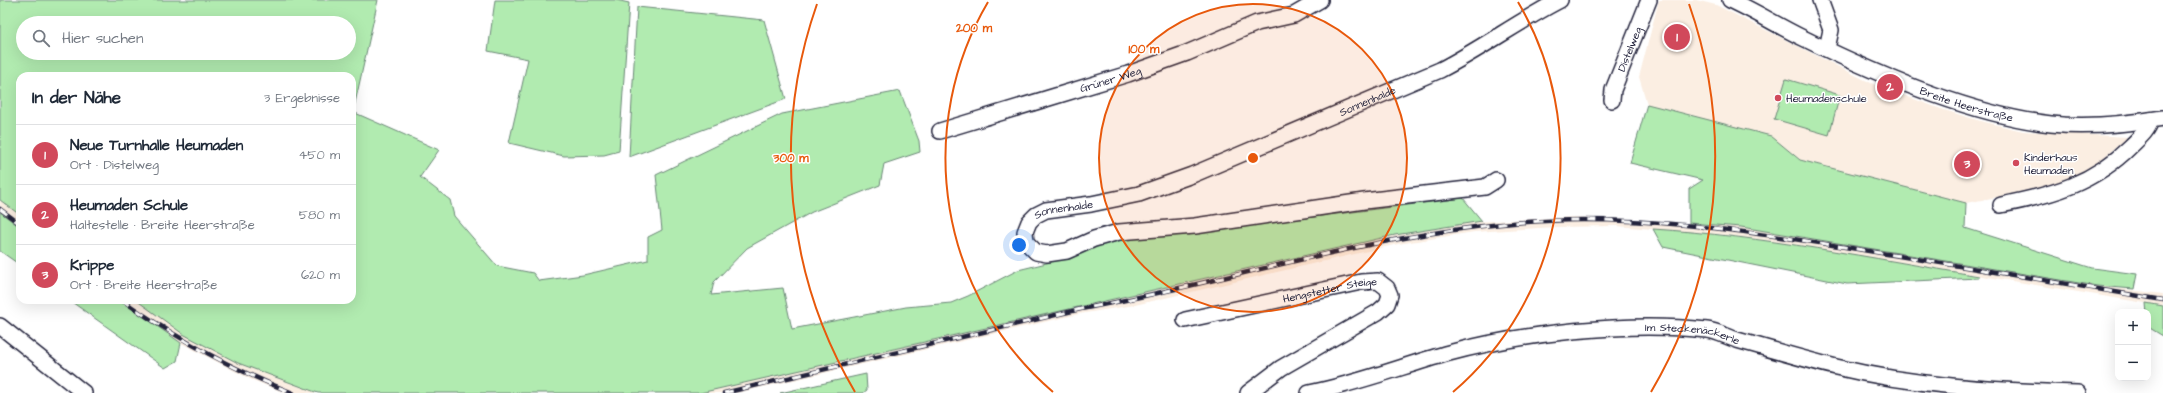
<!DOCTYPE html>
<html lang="de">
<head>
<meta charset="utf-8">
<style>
  body { margin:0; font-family:"Architects Daughter",sans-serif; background:#f2f2f3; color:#1f2937 }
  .controls { position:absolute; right:12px; bottom:12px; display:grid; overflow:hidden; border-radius:8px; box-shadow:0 4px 16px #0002 }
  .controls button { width:36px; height:36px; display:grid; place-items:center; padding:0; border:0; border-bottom:1px solid #e0e1e3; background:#fff; color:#1f2937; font:20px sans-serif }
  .you { position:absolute; left:1019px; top:245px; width:14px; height:14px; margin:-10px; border:3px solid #fff; border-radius:50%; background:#1a73e8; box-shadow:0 0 0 6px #1a73e833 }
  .badge { display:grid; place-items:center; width:26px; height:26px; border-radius:50%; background:#d1495b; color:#fff; font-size:13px; font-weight:700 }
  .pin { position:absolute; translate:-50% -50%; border:2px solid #fff; box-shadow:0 1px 4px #0006 }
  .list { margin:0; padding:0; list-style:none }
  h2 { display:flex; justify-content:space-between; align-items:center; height:52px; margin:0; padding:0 16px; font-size:17px }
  h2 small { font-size:13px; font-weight:400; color:#747a83 }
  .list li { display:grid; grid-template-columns:26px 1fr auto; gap:12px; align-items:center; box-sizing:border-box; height:60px; padding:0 16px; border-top:1px solid #e0e1e3 }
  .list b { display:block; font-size:15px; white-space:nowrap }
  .list p { margin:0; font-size:13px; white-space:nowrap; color:#747a83 }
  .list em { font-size:13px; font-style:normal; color:#747a83 }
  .icon { flex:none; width:22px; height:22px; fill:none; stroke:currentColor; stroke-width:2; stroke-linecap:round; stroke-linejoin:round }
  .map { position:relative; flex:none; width:2163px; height:393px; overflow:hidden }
  .search { position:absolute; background:#fff; box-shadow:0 4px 16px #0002; left:16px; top:16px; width:340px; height:44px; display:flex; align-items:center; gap:10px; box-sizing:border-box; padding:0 14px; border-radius:22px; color:#747a83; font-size:15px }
  .panel { position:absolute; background:#fff; box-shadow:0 4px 16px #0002; left:16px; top:72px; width:340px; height:232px; border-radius:12px }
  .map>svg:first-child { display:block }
  .built { fill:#fbeee2 }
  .green { fill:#b1ebb0; stroke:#6a8676; fill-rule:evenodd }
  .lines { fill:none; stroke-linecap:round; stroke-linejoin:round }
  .minor-casing { stroke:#22223b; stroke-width:18 }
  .minor { stroke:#fff; stroke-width:15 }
  .rail-casing { stroke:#22223b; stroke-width:4.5 }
  .rail { stroke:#fff; stroke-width:3; stroke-dasharray:9; stroke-linecap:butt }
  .ring { fill:none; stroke:#e8590c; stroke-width:2 }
  .poi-dot { fill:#d1495b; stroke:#fff; stroke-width:1.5 }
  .labels { text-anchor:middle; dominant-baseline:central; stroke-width:3; stroke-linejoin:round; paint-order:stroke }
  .street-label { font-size:11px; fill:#22223b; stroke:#fff }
  .poi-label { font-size:11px; fill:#22223b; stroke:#fff; text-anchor:start }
  .centre { fill:#e8590c; stroke:#fff; stroke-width:2 }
  .ring-label { font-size:12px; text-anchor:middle; font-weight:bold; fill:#e8590c; stroke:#fff; stroke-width:3; stroke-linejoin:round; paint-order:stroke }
</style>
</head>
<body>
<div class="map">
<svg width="2163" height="393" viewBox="0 0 2163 393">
  <rect width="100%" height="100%" fill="#fff"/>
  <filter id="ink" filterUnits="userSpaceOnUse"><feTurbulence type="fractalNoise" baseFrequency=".025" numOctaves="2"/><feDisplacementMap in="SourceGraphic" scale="8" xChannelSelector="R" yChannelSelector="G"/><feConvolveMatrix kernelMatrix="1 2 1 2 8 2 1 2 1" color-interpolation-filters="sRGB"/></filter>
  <g filter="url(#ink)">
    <g class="built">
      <polygon points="1659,0 1696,0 1716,5 1873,84 1941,109 1977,120 2023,131 2128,137 2094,166 2066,180 2033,190 1966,203 1800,160 1771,136 1647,104 1639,77"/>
      <polygon points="0,200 20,215 20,227 0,212"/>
      <polygon points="1573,217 1741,227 2097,286 2163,294 2163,306 1789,244 1725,235 1616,226 1557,227 1474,232 1398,244 1135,305 1079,314 737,393 700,393 1395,235 1473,222"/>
      <polygon points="120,300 136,300 183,334 238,363 318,393 285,393 250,379 181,343"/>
    </g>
    <g class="green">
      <path d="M0 0H378L353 112 439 150 420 177 450 200 454 216 497 266 533 273 539 281 583 275 648 260V237L662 230 656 175 782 114 900 91 919 141 920 152 884 164 880 185 812 212 747 248 714 282 711 295 783 288 792 329 906 307 951 303 968 296 1018 270 1067 258 1119 238 1227 228 1463 198 1482 221 1395 235 700 393H318L238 363 183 334 136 300H352V76H20V215L0 200ZM23 23H349V53H23Z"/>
      <polygon points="495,0 616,0 629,3 619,151 604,155 564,156 509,143 528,59 488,51"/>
      <polygon points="637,7 764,20 786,99 629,157"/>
      <polygon points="1786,79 1840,95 1829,135 1774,119"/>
      <polygon points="1647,104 1771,136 1800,160 1966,203 1965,228 2092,268 2137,274 2134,289 2097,286 1741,227 1689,223 1689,189 1703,180 1630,163"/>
      <polygon points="0,212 20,227 20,265 0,251"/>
      <path d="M1653 229C1763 236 1871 258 1979 276V278L1847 284 1663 247Z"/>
      <polygon points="69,300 120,300 181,343 177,361 165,368"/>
      <polygon points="2146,303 2163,306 2163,336 2148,327"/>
      <polygon points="866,374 867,390 863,393 780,393"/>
    </g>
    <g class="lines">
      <defs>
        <g id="minor">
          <path id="s1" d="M1730 0C1755 11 1778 26 1803 38 1876 74 1970 115 2051 124 2088 128 2127 124 2163 118"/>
          <polyline points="1820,0 1831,30 1827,48"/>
          <path id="s2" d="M1612 100 1613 90 1649 0"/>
          <path id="s3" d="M940 131 1128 74 1187 53 1257 23 1294 15 1320 0"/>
          <path id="s4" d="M1496 180 1485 187 1364 201 1195 226 1119 232 1094 239 1067 251 1047 254 1036 252 1026 242 1025 232 1029 222 1036 215 1046 210 1091 204 1139 194 1192 175 1440 70C1481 49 1519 21 1560 0"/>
          <path d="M2001 205C2052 195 2093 184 2131 146 2139 138 2148 131 2151 120"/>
          <path id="s5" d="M1185 320 1361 282 1378 281 1387 288 1390 295 1387 304 1378 312 1281 368 1248 393"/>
          <polyline points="0,326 84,393"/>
          <path id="s6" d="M1309 393C1356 384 1400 367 1445 354 1523 333 1626 321 1707 330 1717 331 1727 337 1737 340 1770 349 1803 359 1836 367 1915 386 1997 391 2078 393"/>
        </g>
      </defs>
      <use href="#minor" class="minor-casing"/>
      <use href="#minor" class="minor"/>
      <defs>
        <g id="rail">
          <polyline points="0,209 20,224"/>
          <path d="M122 300C176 338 231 369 293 393"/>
          <path d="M724 393 1081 309C1225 282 1366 236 1513 223 1633 212 1752 232 1869 251 1967 267 2065 284 2163 300"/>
        </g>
      </defs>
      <use href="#rail" class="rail-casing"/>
      <use href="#rail" class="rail"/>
    </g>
  </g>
  <circle cx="1253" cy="158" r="154" fill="#e8590c" fill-opacity=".12"/>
  <g class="ring">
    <circle cx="1253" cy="158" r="154"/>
    <path d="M1053 392A308 308 0 0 1 988 2M1518 2A308 308 0 0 1 1453 392"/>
    <path d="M855 392A462 462 0 0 1 817 4M1689 4A462 462 0 0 1 1651 392"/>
  </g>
  <g class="poi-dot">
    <circle cx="1778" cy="98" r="4"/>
    <circle cx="2016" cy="163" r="4"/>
  </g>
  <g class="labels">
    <g class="street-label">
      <text stroke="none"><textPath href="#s2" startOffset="54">Distelweg</textPath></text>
      <text stroke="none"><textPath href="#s3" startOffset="178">Grüner Weg</textPath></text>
      <text stroke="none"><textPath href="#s4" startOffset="866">Sonnenhalde</textPath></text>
      <text stroke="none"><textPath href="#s1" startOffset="259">Breite Heerstraße</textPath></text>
      <text stroke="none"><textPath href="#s4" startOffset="542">Sonnenhalde</textPath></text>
      <text stroke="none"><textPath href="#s5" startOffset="148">Hengstetter Steige</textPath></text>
      <text stroke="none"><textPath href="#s6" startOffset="392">Im Steckenäckerle</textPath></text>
    </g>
    <g class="poi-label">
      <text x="1786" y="98">Heumadenschule</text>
      <text x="2024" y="157">Kinderhaus<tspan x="2024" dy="13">Heumaden</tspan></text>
    </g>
  </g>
  <circle cx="1253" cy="158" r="6" class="centre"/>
  <g class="ring-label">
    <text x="974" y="32">200 m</text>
    <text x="1144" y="53">100 m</text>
    <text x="791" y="162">300 m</text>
  </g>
</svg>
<div class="controls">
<button>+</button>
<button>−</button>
</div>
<div class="you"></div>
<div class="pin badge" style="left:1677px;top:37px">1</div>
<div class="pin badge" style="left:1890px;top:87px">2</div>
<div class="pin badge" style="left:1967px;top:164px">3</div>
<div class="search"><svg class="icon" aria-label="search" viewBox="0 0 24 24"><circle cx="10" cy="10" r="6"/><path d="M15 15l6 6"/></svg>Hier suchen</div>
<section class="panel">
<h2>In der Nähe<small>3 Ergebnisse</small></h2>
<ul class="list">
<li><span class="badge">1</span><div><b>Neue Turnhalle Heumaden</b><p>Ort · Distelweg</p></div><em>450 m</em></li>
<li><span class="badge">2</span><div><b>Heumaden Schule</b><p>Haltestelle · Breite Heerstraße</p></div><em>580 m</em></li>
<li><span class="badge">3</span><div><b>Krippe</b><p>Ort · Breite Heerstraße</p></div><em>620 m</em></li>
</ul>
</section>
</div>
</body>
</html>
